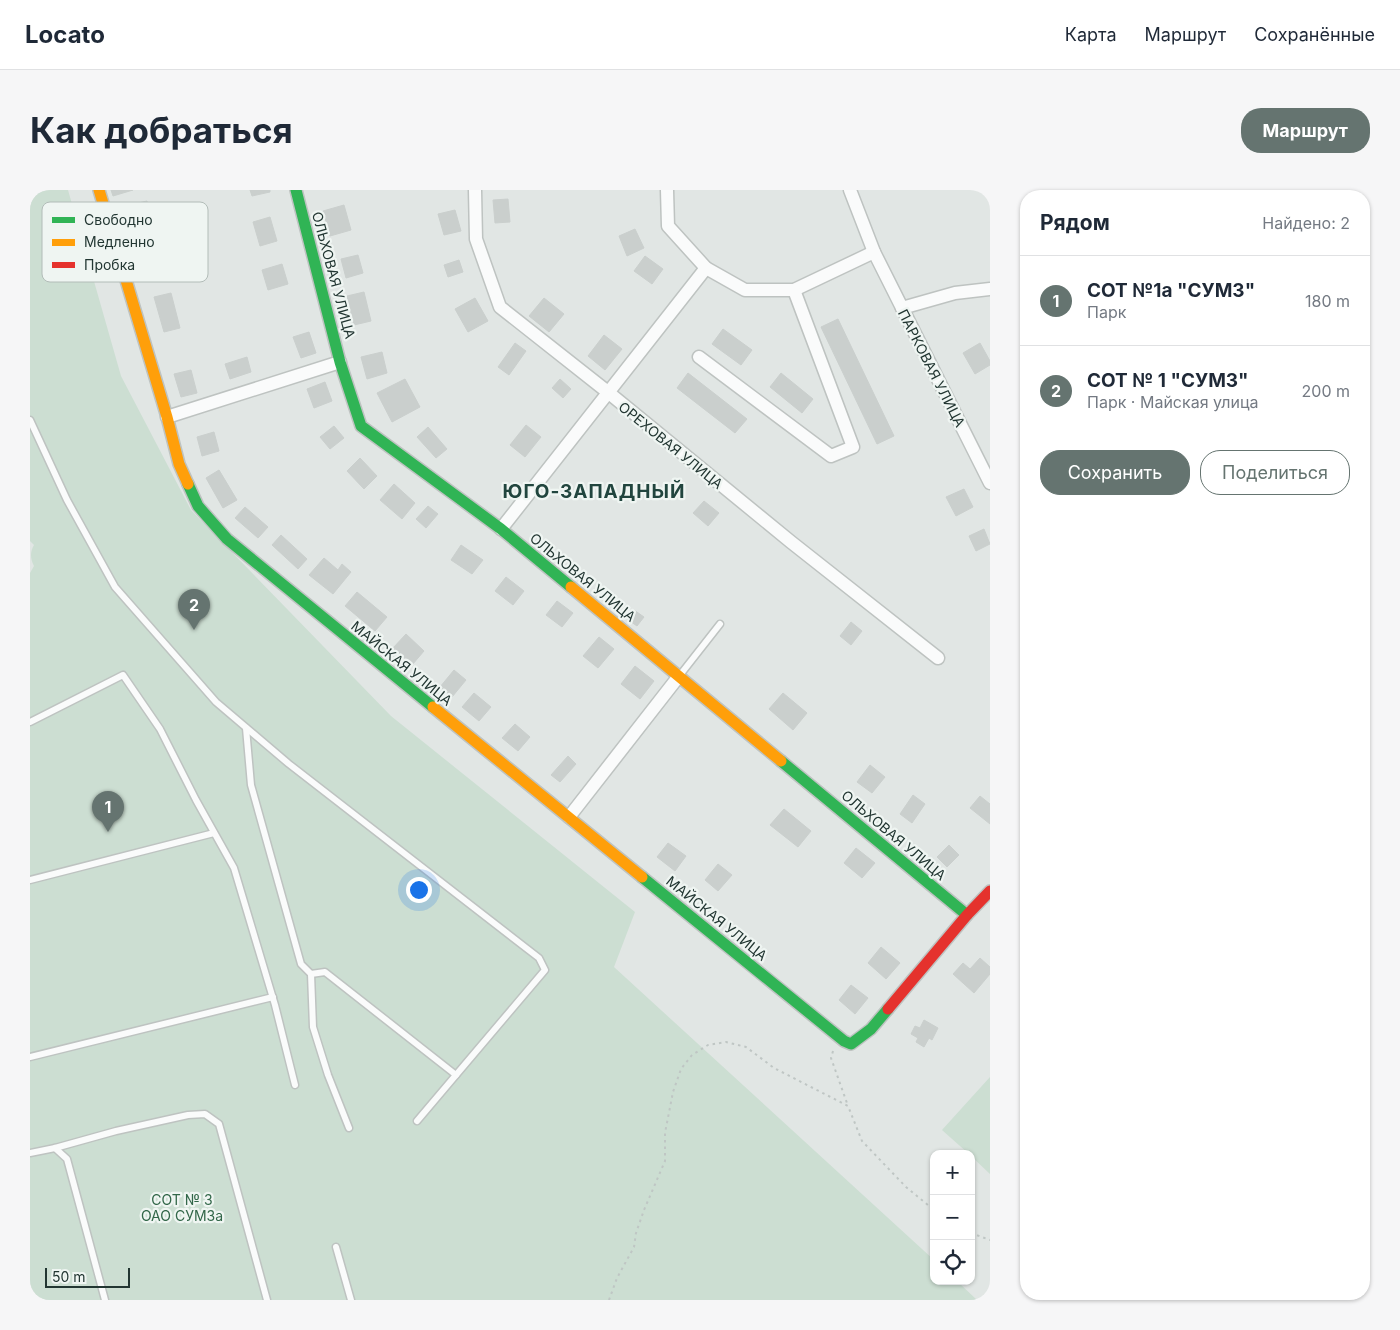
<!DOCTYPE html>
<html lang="ru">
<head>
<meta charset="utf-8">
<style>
  body { margin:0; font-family:Inter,sans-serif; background:#f6f6f7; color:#1f2937 }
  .controls { position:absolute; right:15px; bottom:15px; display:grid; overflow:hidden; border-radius:10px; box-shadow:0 1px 4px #0004 }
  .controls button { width:45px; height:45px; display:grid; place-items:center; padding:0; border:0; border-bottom:1px solid #e0e1e3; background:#fff; color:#1f2937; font:25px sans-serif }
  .scale { position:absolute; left:15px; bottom:12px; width:85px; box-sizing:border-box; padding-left:5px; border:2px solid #223632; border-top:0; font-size:14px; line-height:18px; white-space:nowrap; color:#223632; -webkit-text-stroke:4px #eff5f2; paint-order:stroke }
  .you { position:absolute; left:388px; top:699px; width:18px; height:18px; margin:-12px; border:4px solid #fff; border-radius:50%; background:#1a73e8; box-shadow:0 0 0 8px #1a73e833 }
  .badge { display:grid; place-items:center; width:32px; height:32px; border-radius:50%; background:#657470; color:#fff; font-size:16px; font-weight:700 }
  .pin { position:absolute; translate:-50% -41px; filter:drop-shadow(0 1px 2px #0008) }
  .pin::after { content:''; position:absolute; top:26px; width:18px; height:15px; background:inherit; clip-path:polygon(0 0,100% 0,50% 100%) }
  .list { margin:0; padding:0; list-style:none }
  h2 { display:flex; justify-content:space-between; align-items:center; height:65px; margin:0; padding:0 20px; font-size:21px }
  h2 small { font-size:16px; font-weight:400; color:#747a83 }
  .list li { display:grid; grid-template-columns:32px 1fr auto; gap:15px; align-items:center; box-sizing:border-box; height:90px; padding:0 20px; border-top:1px solid #e0e1e3 }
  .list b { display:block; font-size:19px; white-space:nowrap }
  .list p { margin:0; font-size:16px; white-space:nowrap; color:#747a83 }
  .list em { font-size:16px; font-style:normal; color:#747a83 }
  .actions { display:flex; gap:10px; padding:15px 20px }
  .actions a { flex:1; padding:11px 0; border:1px solid #657470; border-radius:20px; text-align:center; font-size:18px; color:#657470 }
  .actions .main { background:#657470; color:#fff }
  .icon { flex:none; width:28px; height:28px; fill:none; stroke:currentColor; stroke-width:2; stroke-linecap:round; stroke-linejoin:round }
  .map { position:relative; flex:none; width:960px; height:1110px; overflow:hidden; border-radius:20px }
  header { display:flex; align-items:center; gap:30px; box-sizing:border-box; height:70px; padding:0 25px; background:#fff; border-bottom:1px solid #e0e1e3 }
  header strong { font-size:24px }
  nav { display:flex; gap:28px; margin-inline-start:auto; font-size:18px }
  .intro { display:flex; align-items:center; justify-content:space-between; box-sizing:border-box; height:120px; padding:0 30px }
  h1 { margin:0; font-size:35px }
  .button { padding:12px 22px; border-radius:20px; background:#657470; color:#fff; font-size:18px; font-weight:700 }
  main { display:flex; gap:30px; padding:0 30px }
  aside { flex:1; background:#fff; border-radius:20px; box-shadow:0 1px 4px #0004 }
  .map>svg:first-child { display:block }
  .green { fill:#ccded2 }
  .building { fill:#cacfcd; stroke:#cacfcd }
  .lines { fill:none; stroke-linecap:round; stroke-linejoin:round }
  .lane-casing { stroke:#bec3c1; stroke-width:9 }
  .street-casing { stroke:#bec3c1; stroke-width:15 }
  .fast-casing { stroke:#bec3c1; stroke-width:14 }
  .slow-casing { stroke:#bec3c1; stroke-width:14 }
  .jam-casing { stroke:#bec3c1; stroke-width:14 }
  .path { stroke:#bfc6c4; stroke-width:2; stroke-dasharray:2.5 4; stroke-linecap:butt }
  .lane { stroke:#fafbfb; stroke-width:6 }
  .street { stroke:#fafbfb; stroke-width:12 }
  .fast { stroke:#30b455; stroke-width:11 }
  .slow { stroke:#ff9f0a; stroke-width:11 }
  .jam { stroke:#e5322d; stroke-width:11 }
  .labels { text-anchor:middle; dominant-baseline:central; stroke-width:4.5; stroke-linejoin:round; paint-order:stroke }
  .street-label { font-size:14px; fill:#223632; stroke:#eff5f2 }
  .park-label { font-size:14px; fill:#326749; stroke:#eff5f2 }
  .district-label { font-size:19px; font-weight:bold; letter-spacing:1px; fill:#21453e; stroke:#eff5f2 }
  .key { fill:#eff5f2; stroke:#b2bcb8; stroke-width:1 }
  .key-label { font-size:14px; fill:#223632 }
</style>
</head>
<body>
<header>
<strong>Locato</strong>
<nav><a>Карта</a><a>Маршрут</a><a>Сохранённые</a></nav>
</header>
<div class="intro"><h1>Как добраться</h1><a class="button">Маршрут</a></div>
<main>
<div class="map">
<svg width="960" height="1110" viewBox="0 0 960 1110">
  <rect width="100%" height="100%" fill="#e1e6e4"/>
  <g class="green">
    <path d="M0 0H38L91 186 161 320 361 526 605 722 584 777 904 1070V1091H927L947 1110H0V383L4 376C0 368 0 362 4 355L0 351Z"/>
    <polygon points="960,887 960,984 941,966 941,964 939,964 912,940"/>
  </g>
  <g class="building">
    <polygon points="81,0 103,0 83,6"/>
    <polygon points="220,0 240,0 240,2 222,6"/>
    <polygon points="478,9 480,32 465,33 463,10"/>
    <polygon points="117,11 122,30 104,35 99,15"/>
    <polygon points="314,15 321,40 300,46 293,21"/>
    <polygon points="425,20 431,41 414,45 408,24"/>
    <polygon points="240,27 247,51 230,56 223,32"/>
    <polygon points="605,39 614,58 597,66 589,46"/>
    <polygon points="328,65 333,83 316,88 311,69"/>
    <polygon points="615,66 633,79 622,94 604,81"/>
    <polygon points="429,70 433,82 418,87 414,75"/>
    <polygon points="252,74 258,94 238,100 232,80"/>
    <polygon points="334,102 341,131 324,135 317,106"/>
    <polygon points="141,103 150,138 134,142 124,107"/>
    <polygon points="445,108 458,131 438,142 425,119"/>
    <polygon points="514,108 534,124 519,142 499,126"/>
    <polygon points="808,129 864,246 847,254 791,137"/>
    <polygon points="693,139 722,160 711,175 682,154"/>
    <polygon points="279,142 286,163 271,168 263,147"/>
    <polygon points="574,145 592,159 575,180 558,166"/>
    <polygon points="485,153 496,161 479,185 468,177"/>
    <polygon points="950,153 960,171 960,175 945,184 933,163"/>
    <polygon points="352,162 357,183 337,189 331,167"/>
    <polygon points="217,167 221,182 200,189 195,174"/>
    <polygon points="161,180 167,203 151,207 144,184"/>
    <polygon points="658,183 717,229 705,243 647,198"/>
    <polygon points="751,183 783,209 772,223 740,197"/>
    <polygon points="375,189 390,217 362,232 347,203"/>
    <polygon points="530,189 541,199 533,208 522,198"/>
    <polygon points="295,192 302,211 284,218 277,199"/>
    <polygon points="496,235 511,247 495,267 480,255"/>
    <polygon points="304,236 314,248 300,259 290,247"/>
    <polygon points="398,237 417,259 406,268 387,247"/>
    <polygon points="184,242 189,261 172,266 167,247"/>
    <polygon points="330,268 347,286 334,299 317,281"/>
    <polygon points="189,280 207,310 193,318 176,288"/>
    <polygon points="364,294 385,313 372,329 350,310"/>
    <polygon points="934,299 943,317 926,326 916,307"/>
    <polygon points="674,311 689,323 678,336 663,323"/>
    <polygon points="398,316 408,324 396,338 386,329"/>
    <polygon points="215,317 238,337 228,348 205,328"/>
    <polygon points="954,339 960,354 946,361 939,346"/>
    <polygon points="251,345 277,369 268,379 242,355"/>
    <polygon points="431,355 453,370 442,384 421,370"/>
    <polygon points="294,368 308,380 312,374 321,382 303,404 279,385"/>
    <polygon points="476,387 494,401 483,415 465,401"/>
    <polygon points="327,402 357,427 345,441 315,416"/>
    <polygon points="527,411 543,423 532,437 516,425"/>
    <polygon points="604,420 614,427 607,436 597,429"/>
    <polygon points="821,432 832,441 821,455 810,446"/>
    <polygon points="376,444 394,461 382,475 363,458"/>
    <polygon points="569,447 584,459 568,478 553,466"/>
    <polygon points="605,476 624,491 610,509 591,494"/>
    <polygon points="424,480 436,490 422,507 410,497"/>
    <polygon points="444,503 461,517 449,531 432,517"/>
    <polygon points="753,503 777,523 763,540 739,519"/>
    <polygon points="485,534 500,547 488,561 472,548"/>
    <polygon points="538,566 546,574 530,592 521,585"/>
    <polygon points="840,575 855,587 842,603 827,592"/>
    <polygon points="883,605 895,614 882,633 870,624"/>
    <polygon points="950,606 960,614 960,634 940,618"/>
    <polygon points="754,619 781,641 768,657 740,635"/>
    <polygon points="638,653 656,666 645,681 627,667"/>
    <polygon points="919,655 929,665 917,677 907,667"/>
    <polygon points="826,658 845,673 832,688 814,673"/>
    <polygon points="688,674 702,685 688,701 675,690"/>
    <polygon points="851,757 870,773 856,789 838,773"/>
    <polygon points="950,768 960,777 960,784 944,803 923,784 933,773 940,779"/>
    <polygon points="821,795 838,808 825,824 809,810"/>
    <polygon points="894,830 908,838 902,850 899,848 894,857 886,852 888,848 881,844 885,836 890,838"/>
  </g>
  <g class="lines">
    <defs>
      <g id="lane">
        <polyline points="0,230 37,310 85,397 186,512 259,574 509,768 515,780 387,931"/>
        <polyline points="650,485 690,434"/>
        <polyline points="0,532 93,485 130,539 166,610 204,678 245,815 265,895"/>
        <polyline points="216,538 221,595 271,774 281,784 283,837 298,885 319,938"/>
        <polyline points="0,690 184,643"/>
        <polyline points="281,784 295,782 426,885"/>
        <polyline points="0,867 243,807"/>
        <polyline points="25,958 37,969 75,1110"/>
        <polyline points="0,963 25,958 86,941 158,925 175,924 189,934 237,1110"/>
        <polyline points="306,1057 321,1110"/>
      </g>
      <g id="street">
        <polyline points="445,0 446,49 470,117 579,203 761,352 908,468"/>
        <polyline points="637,0 638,36 676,78 715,100 764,100 844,62"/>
        <polyline points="820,0 844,62 960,293"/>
        <polyline points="872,118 925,103 960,99"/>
        <polyline points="669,167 801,266 823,257 764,100"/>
        <polyline points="137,227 310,172"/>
        <polyline points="471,339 676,78"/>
        <polyline points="539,627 649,486"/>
      </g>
      <g id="fast">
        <polyline points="266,0 310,172 331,236 471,339 541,397"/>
        <polyline points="158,294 168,316 197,349 403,517"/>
        <polyline points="751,571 937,725"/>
        <polyline points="612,687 814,851 821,854 841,839 858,819"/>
      </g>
      <g id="slow">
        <polyline points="69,0 137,227 149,274 158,294"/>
        <polyline points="541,397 751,571"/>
        <polyline points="403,517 612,687"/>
      </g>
      <polyline id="jam" points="858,819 937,725 960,701"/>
    </defs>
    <use href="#lane" class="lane-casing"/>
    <use href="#street" class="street-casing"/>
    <use href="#fast" class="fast-casing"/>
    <use href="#slow" class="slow-casing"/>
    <use href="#jam" class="jam-casing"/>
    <g class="path">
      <polyline points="803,861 801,868 818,916"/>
      <polyline points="941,1043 960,1050"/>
      <polyline points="579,1110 587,1088 604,1057 606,1043 614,1020 635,971 635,943 643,902 651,879 662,865 678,855 696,852 716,857 744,878 818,916 832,951 876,997 904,1020"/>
    </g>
    <use href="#lane" class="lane"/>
    <use href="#street" class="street"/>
    <use href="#fast" class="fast"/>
    <use href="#slow" class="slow"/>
    <use href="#jam" class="jam"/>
  </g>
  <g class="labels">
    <g class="street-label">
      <text transform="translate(304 85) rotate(75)">ОЛЬХОВАЯ УЛИЦА</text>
      <text transform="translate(902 178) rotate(63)">ПАРКОВАЯ УЛИЦА</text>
      <text transform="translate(641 255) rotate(39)">ОРЕХОВАЯ УЛИЦА</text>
      <text transform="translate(553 387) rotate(39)">ОЛЬХОВАЯ УЛИЦА</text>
      <text transform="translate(372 473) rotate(39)">МАЙСКАЯ УЛИЦА</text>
      <text transform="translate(864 645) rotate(40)">ОЛЬХОВАЯ УЛИЦА</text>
      <text transform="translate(687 728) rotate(39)">МАЙСКАЯ УЛИЦА</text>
    </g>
    <g class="park-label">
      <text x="152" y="1009">СОТ № 3<tspan x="152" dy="16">ОАО СУМЗа</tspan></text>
    </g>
    <g class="district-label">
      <text x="564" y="301">ЮГО-ЗАПАДНЫЙ</text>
    </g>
  </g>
  <rect x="12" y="12" width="166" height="80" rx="8" class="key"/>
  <rect x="22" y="27" width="23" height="6" fill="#30b455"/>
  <rect x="22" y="49" width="23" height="7" fill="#ff9f0a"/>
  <rect x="22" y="72" width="23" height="6" fill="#e5322d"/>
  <g class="key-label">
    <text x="54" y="35">Свободно</text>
    <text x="54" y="57">Медленно</text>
    <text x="54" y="80">Пробка</text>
  </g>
</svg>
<div class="controls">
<button>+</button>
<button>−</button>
<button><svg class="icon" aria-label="locate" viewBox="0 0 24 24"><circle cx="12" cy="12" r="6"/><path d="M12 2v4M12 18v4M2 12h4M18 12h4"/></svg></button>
</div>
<div class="scale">50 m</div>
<div class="you"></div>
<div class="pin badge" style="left:78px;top:642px">1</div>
<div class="pin badge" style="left:164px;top:440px">2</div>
</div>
<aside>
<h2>Рядом<small>Найдено: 2</small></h2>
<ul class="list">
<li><span class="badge">1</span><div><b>СОТ №1а &quot;СУМЗ&quot;</b><p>Парк</p></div><em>180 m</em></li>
<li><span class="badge">2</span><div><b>СОТ № 1 &quot;СУМЗ&quot;</b><p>Парк · Майская улица</p></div><em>200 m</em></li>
</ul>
<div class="actions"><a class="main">Сохранить</a><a>Поделиться</a></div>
</aside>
</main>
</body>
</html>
